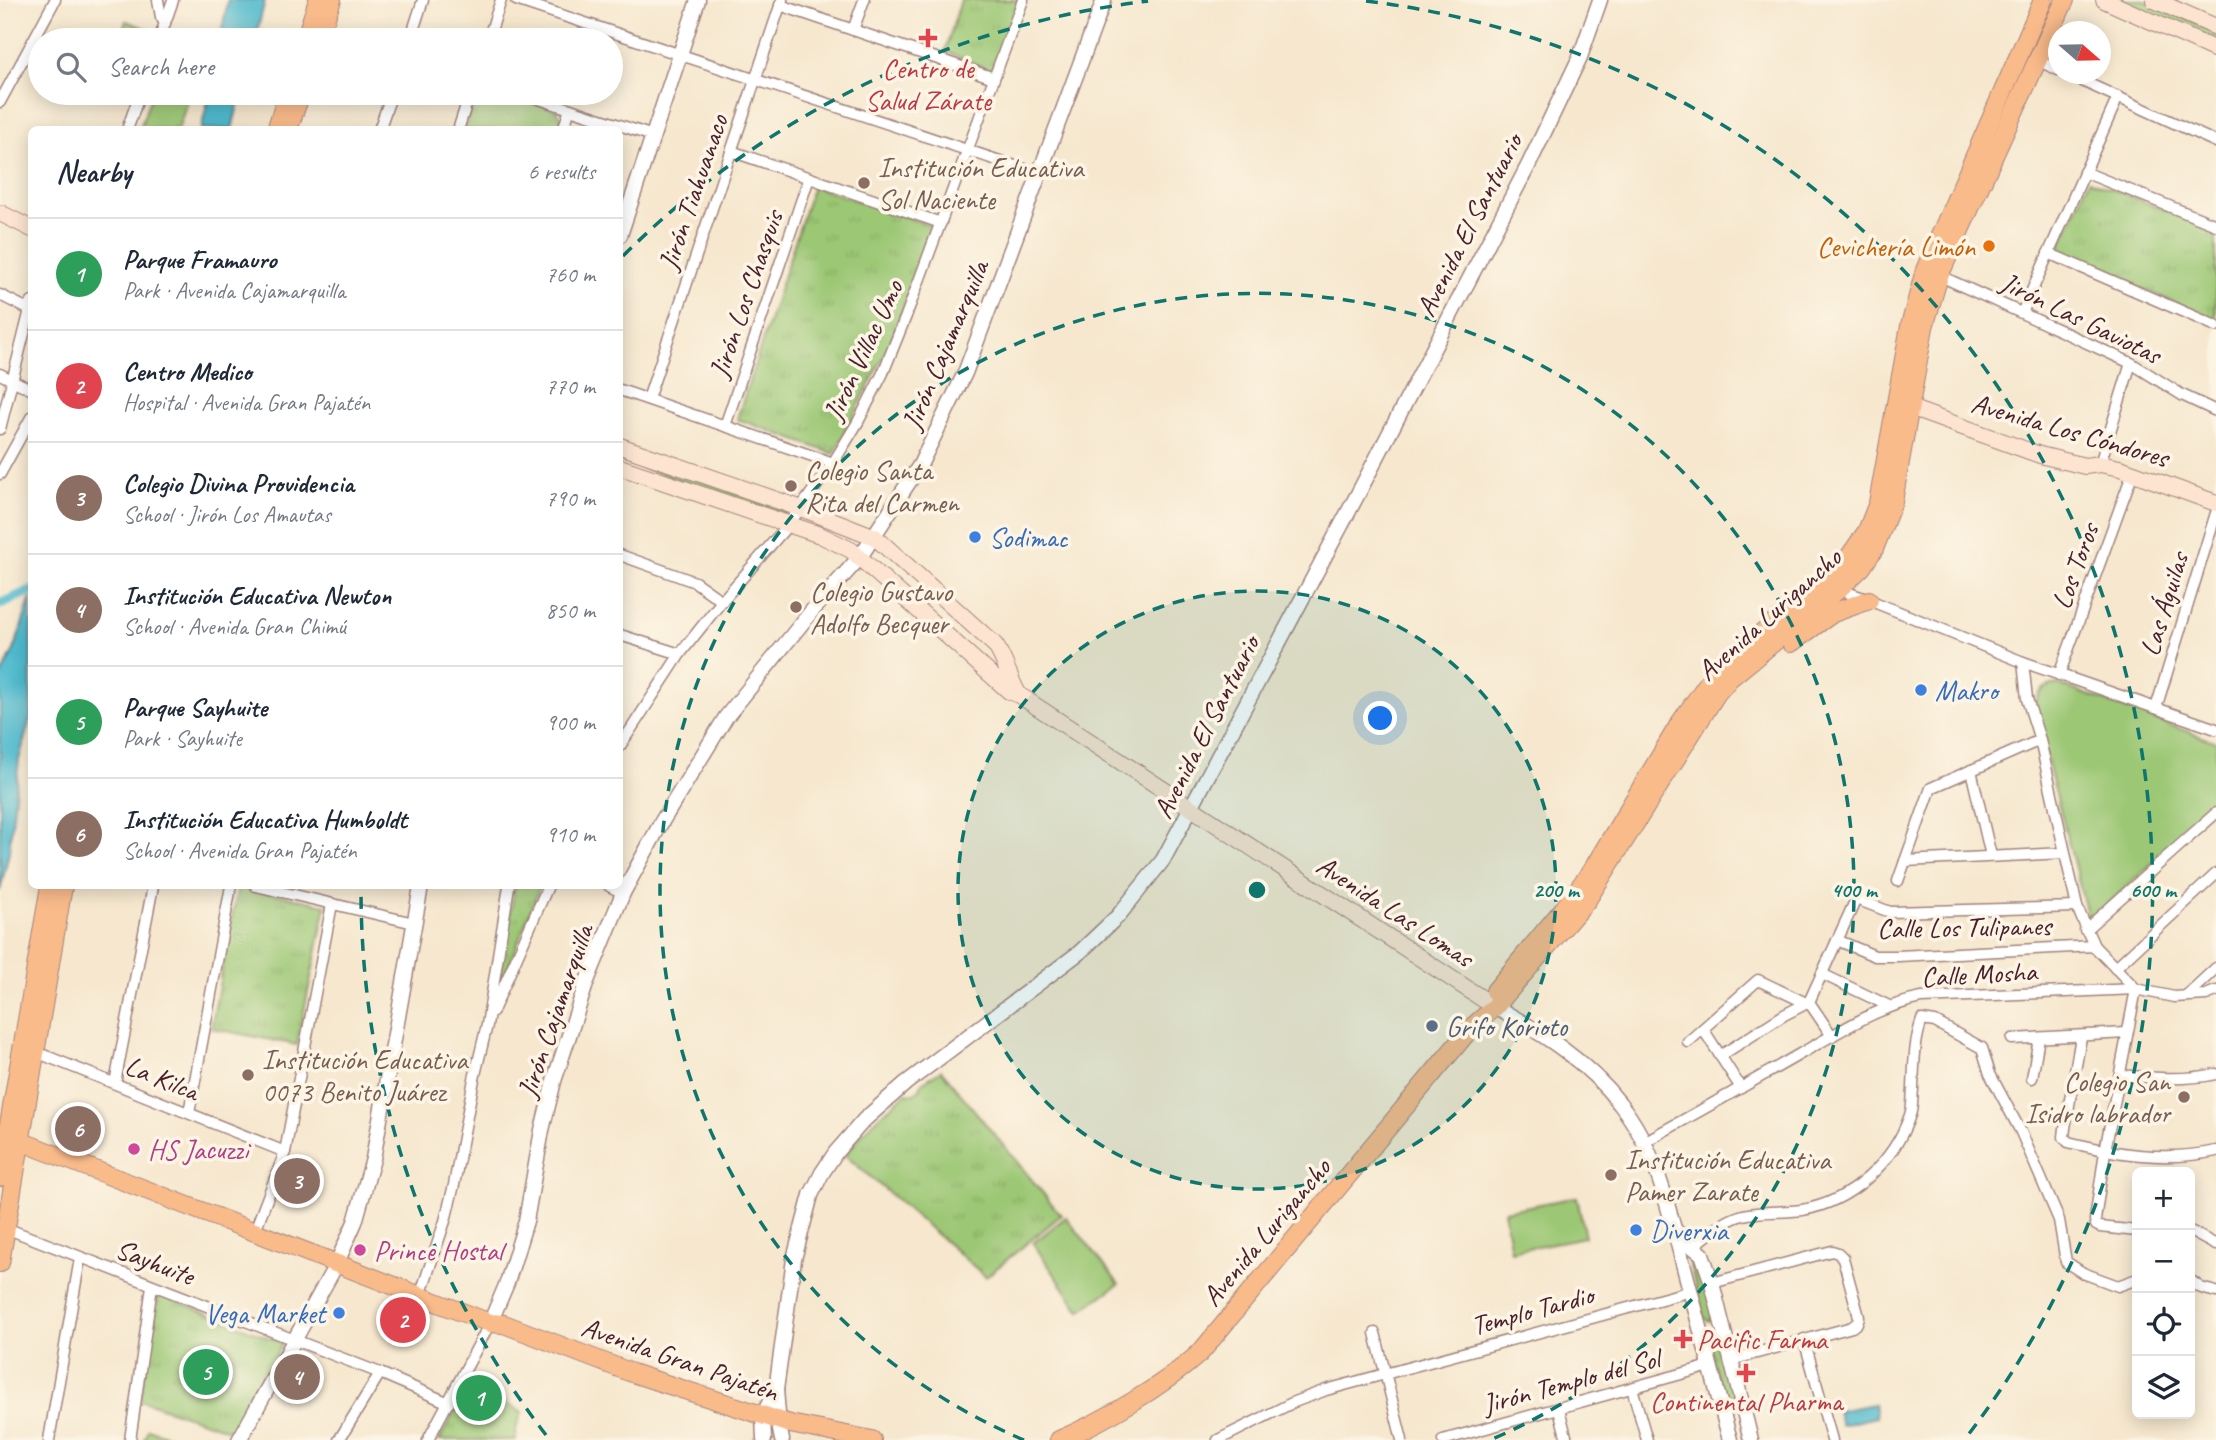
<!DOCTYPE html>
<html lang="en">
<head>
<meta charset="utf-8">
<style>
  body { margin:0; font-family:Caveat,sans-serif; background:#f2f2f3; color:#1f2937 }
  .controls { position:absolute; right:21px; bottom:21px; display:grid; overflow:hidden; border-radius:10px; box-shadow:0 4px 18px #0003 }
  .controls button { width:63px; height:63px; display:grid; place-items:center; padding:0; border:0; border-bottom:2px solid #e0e1e3; background:#fff; color:#1f2937; font:35px sans-serif }
  .compass { position:absolute; left:2048px; top:21px; width:63px; height:63px; border-radius:50%; background:#fff; box-shadow:0 4px 18px #0003; rotate:110deg }
  .you { position:absolute; left:1381px; top:719px; width:24px; height:24px; margin:-18px; border:5px solid #fff; border-radius:50%; background:#1a73e8; box-shadow:0 0 0 10px #1a73e833 }
  .badge { display:grid; place-items:center; width:46px; height:46px; border-radius:50%; background:#d1495b; color:#fff; font-size:23px; font-weight:700 }
  .pin { position:absolute; translate:-50% -50%; border:4px solid #fff; box-shadow:0 2px 7px #0006 }
  .list { margin:0; padding:0; list-style:none }
  h2 { display:flex; justify-content:space-between; align-items:center; height:91px; margin:0; padding:0 28px; font-size:30px }
  h2 small { font-size:23px; font-weight:400; color:#747a83 }
  .list li { display:grid; grid-template-columns:46px 1fr auto; gap:21px; align-items:center; box-sizing:border-box; height:112px; padding:0 28px; border-top:2px solid #e0e1e3 }
  .list b { display:block; font-size:26px; white-space:nowrap }
  .list p { margin:0; font-size:23px; white-space:nowrap; color:#747a83 }
  .list em { font-size:23px; font-style:normal; color:#747a83 }
  .icon { flex:none; width:38px; height:38px; fill:none; stroke:currentColor; stroke-width:2; stroke-linecap:round; stroke-linejoin:round }
  .map { position:relative; flex:none; width:2216px; height:1440px; overflow:hidden }
  .search { position:absolute; background:#fff; box-shadow:0 4px 18px #0003; left:28px; top:28px; width:595px; height:77px; display:flex; align-items:center; gap:18px; box-sizing:border-box; padding:0 24px; border-radius:38px; color:#747a83; font-size:26px }
  .panel { position:absolute; background:#fff; box-shadow:0 4px 18px #0003; left:28px; top:126px; width:595px; height:763px; border-radius:10px }
  .map>svg:first-child { display:block }
  .grass { fill:#9cc774; stroke:#737350; stroke-width:2 }
  .park { fill:url(#park-tufts); stroke:#737350; stroke-width:2 }
  .water { fill:#50bacd; stroke:#4d6c7c; stroke-width:2 }
  .lines { fill:none; stroke-linecap:round; stroke-linejoin:round }
  .canal { stroke:#50bacd; stroke-width:10 }
  .minor-casing { stroke:#a0837c; stroke-width:13 }
  .tertiary-casing { stroke:#a0837c; stroke-width:17 }
  .secondary-casing { stroke:#a0837c; stroke-width:18 }
  .primary-casing { stroke:#a0837c; stroke-width:20 }
  .minor { stroke:#fff; stroke-width:10 }
  .tertiary { stroke:#fff; stroke-width:14 }
  .secondary { stroke:#fde4d1; stroke-width:16 }
  .primary { stroke:#fabb8b; stroke-width:18 }
  .ring { fill:none; stroke:#0f766e; stroke-width:3.5; stroke-dasharray:12 9 }
  .health-dot { fill:#e0444e; stroke:#fcf5e5; stroke-width:2.5 }
  .education-dot { fill:#8d6e63; stroke:#fcf5e5; stroke-width:2.5 }
  .food-dot { fill:#e8710a; stroke:#fcf5e5; stroke-width:2.5 }
  .shop-dot { fill:#3f7fe0; stroke:#fcf5e5; stroke-width:2.5 }
  .service-dot { fill:#5c6f8a; stroke:#fcf5e5; stroke-width:2.5 }
  .hotel-dot { fill:#d1479c; stroke:#fcf5e5; stroke-width:2.5 }
  .labels { text-anchor:middle; dominant-baseline:central; stroke-width:7; stroke-linejoin:round; paint-order:stroke }
  .health-label { font-size:28px; fill:#be3a42; stroke:#fcf5e5 }
  .education-label { font-size:28px; fill:#785e54; stroke:#fcf5e5; text-anchor:start }
  .street-label { font-size:28px; fill:#4a1f2b; stroke:#fcf5e5 }
  .food-label { font-size:28px; fill:#c56008; stroke:#fcf5e5; text-anchor:end }
  .shop-label { font-size:28px; fill:#366cbe; stroke:#fcf5e5; text-anchor:start }
  .service-label { font-size:28px; fill:#4e5e75; stroke:#fcf5e5; text-anchor:start }
  .hotel-label { font-size:28px; fill:#b23c85; stroke:#fcf5e5; text-anchor:start }
  .centre { fill:#0f766e; stroke:#fcf5e5; stroke-width:3.5 }
  .ring-label { font-size:21px; text-anchor:middle; font-weight:bold; fill:#0f766e; stroke:#fcf5e5; stroke-width:7; stroke-linejoin:round; paint-order:stroke }
</style>
</head>
<body>
<div class="map">
<svg width="2216" height="1440" viewBox="0 0 2216 1440">
  <defs>
    <pattern id="park-tufts" width="24" height="20" patternUnits="userSpaceOnUse" patternTransform="scale(1.75)"><rect width="24" height="20" fill="#9cc774"/><path d="M3 7l-1-3M5 7V3M7 7l1-3M15 17l-1-3M17 17v-4M19 17l1-3" fill="none" stroke="#88aa65"/></pattern>
  </defs>
  <rect width="100%" height="100%" fill="#fcf5e5"/>
  <filter id="ink" filterUnits="userSpaceOnUse"><feTurbulence type="fractalNoise" baseFrequency=".0143" numOctaves="2"/><feDisplacementMap in="SourceGraphic" scale="14" xChannelSelector="R" yChannelSelector="G"/><feConvolveMatrix kernelMatrix="1 2 1 2 8 2 1 2 1" color-interpolation-filters="sRGB"/></filter>
  <filter id="wash" filterUnits="userSpaceOnUse"><feTurbulence type="fractalNoise" baseFrequency=".00686" numOctaves="4" result="noise"/><feDisplacementMap in="SourceGraphic" scale="28" xChannelSelector="R" yChannelSelector="G"/><feGaussianBlur stdDeviation="1.57" result="paint"/><feColorMatrix in="noise" values="0 0 0 0 0 0 0 0 0 0 0 0 0 0 0 0 0 1.4 0 .05"/><feComposite in="paint" operator="in"/></filter>
  <g filter="url(#wash)">
    <rect width="100%" height="100%" fill="#f6e7ce"/>
    <g class="grass">
      <polygon points="2117,0 2145,0 2216,32 2216,45"/>
      <polygon points="126,21 151,30 147,40 119,40"/>
      <polygon points="152,93 176,93 189,97 178,129 140,129"/>
      <polygon points="620,453 789,510 784,515 620,460"/>
      <path d="M2058 684 2216 742V804L2089 922 2034 709C2037 693 2042 686 2058 684Z"/>
      <polygon points="1577,1197 1585,1237 1511,1251 1504,1211"/>
      <polygon points="1066,1217 1119,1284 1080,1311 1033,1243"/>
      <polygon points="148,1429 176,1439 176,1440 144,1440"/>
    </g>
    <g class="park">
      <polygon points="961,0 1019,0 992,71 945,51"/>
      <polygon points="476,93 504,93 557,110 562,119 558,129 464,130"/>
      <polygon points="2089,180 2216,230 2216,320 2057,253"/>
      <polygon points="813,186 933,226 889,346 834,454 737,419"/>
      <polygon points="238,886 326,905 297,1045 211,1028"/>
      <polygon points="515,886 540,886 504,979 499,979"/>
      <path d="M941 1070 1061 1215 986 1277 845 1155C862 1131 884 1112 906 1093L913 1094 920 1089 922 1083Z"/>
      <polygon points="1690,1255 1700,1258 1715,1314 1709,1321 1704,1319 1688,1257"/>
      <polygon points="159,1294 283,1343 232,1431 140,1400"/>
      <polygon points="1716,1331 1720,1333 1736,1402 1730,1406 1725,1403 1706,1336 1709,1332"/>
      <polygon points="470,1384 522,1412 516,1429 516,1440 439,1440"/>
    </g>
    <g class="water">
      <polygon points="228,0 265,0 255,40 220,40"/>
      <polygon points="210,93 241,93 232,129 201,129"/>
      <polygon points="31,597 31,715 19,760 9,852 0,891 0,677 14,650"/>
      <polygon points="1874,1404 1876,1417 1841,1425 1837,1411"/>
    </g>
    <g class="lines">
      <polyline class="canal" points="0,604 32,590"/>
    </g>
  </g>
  <g filter="url(#ink)">
    <g class="lines">
      <defs>
        <g id="minor">
          <polyline points="158,0 161,17 165,23"/>
          <polyline points="516,0 1039,174"/>
          <polyline points="780,5 994,78"/>
          <polyline points="853,30 864,0"/>
          <polyline points="159,40 173,0"/>
          <polyline points="410,40 423,0"/>
          <polyline points="488,40 501,0"/>
          <polyline points="2037,60 2058,70"/>
          <polyline points="2067,74 2216,142"/>
          <polyline points="521,93 653,136"/>
          <polyline points="0,102 55,0"/>
          <polyline points="127,130 140,93"/>
          <polyline points="379,130 392,93"/>
          <polyline points="458,130 470,93"/>
          <polyline points="563,130 570,109"/>
          <polyline points="731,151 941,223"/>
          <polyline points="2084,172 2216,225"/>
          <polyline points="2048,253 2216,326"/>
          <polyline points="1936,274 2131,363 2182,395 2216,411"/>
          <polyline points="0,295 32,311"/>
          <polyline points="2022,313 2118,97"/>
          <polyline points="0,374 32,390"/>
          <polyline points="620,390 833,463"/>
          <polyline points="648,399 782,0"/>
          <polyline points="725,426 809,178"/>
          <polyline points="0,429 32,302"/>
          <polyline points="2100,464 2131,363"/>
          <polyline points="0,474 32,416"/>
          <polyline points="620,555 695,582 722,601"/>
          <polyline points="1835,588 1869,600 2023,662 2216,729"/>
          <polyline points="620,635 680,654"/>
          <polyline points="2023,662 2027,699 2040,740 2077,907 2094,946 2136,989 2174,997 2206,995 2216,991"/>
          <polyline points="2059,675 2133,472"/>
          <polyline points="2156,708 2216,513"/>
          <polyline points="620,746 680,654 722,601 789,524 833,463 858,422 883,373 906,316 1023,0"/>
          <polyline points="1971,770 1991,856"/>
          <polyline points="1905,861 2065,853"/>
          <polyline points="1898,881 1931,788 2040,740"/>
          <polyline points="256,886 414,923"/>
          <polyline points="609,886 623,893"/>
          <polyline points="2085,930 2216,813"/>
          <polyline points="1837,940 1875,956 1898,956 2094,946"/>
          <polyline points="2115,968 2216,874"/>
          <polyline points="1822,974 1889,1006"/>
          <polyline points="2136,989 2105,1151 2095,1220 2096,1225 2100,1227 2137,1231"/>
          <polyline points="2187,995 2216,968"/>
          <polyline points="1809,1002 1856,899 1890,912 2077,907"/>
          <polyline points="1809,1002 1832,1036"/>
          <polyline points="493,1011 548,886"/>
          <polyline points="1703,1029 1741,1088"/>
          <path d="M2081 1037 2065 1128 2064 1137 2068 1142C2117 1154 2165 1162 2216 1151"/>
          <polyline points="2012,1039 2127,1033"/>
          <polyline points="1688,1042 1758,980 1806,1003"/>
          <polyline points="31,1050 285,1152"/>
          <polyline points="1720,1056 1784,1015 1809,1002"/>
          <path d="M2120 1075C2153 1078 2183 1081 2216 1074"/>
          <polyline points="2032,1078 2039,1038"/>
          <polyline points="115,1083 153,886"/>
          <polyline points="189,1113 231,886"/>
          <path d="M1644 1142C1696 1113 1748 1084 1800 1054 1839 1032 1878 1006 1922 998L2136 989"/>
          <polyline points="3,1227 380,1373 449,1403"/>
          <polyline points="2190,1231 2216,1245"/>
          <polyline points="254,1233 285,1152 332,904"/>
          <path d="M1694 1246C1709 1234 1724 1220 1743 1215 1761 1210 1783 1213 1802 1210 1851 1202 1894 1162 1910 1115 1913 1107 1912 1097 1913 1089 1914 1066 1914 1042 1922 1020L1935 1022 1982 1048 1990 1074 2021 1132 2059 1220 2066 1262 2083 1273 2118 1286 2137 1279"/>
          <polyline points="2190,1280 2201,1288 2216,1292"/>
          <polyline points="1712,1283 1832,1251 1838,1253 1843,1258 1859,1317 1857,1323 1852,1327 1731,1360"/>
          <polyline points="420,1296 445,1221 454,1185 474,1079 487,1025 509,886"/>
          <polyline points="1375,1333 1402,1440"/>
          <polyline points="1804,1339 1832,1440"/>
          <polyline points="1632,1388 1647,1440"/>
          <polyline points="1559,1409 1567,1440"/>
          <polyline points="49,1440 80,1258"/>
          <polyline points="130,1440 152,1286"/>
          <polyline points="339,1440 380,1373"/>
          <polyline points="428,1440 490,1323"/>
          <polyline points="1218,1440 1294,1402 1326,1390 1691,1291"/>
          <polyline points="1443,1440 1710,1366"/>
        </g>
        <g id="tertiary">
          <polyline points="620,235 698,0"/>
          <path d="M1495 1007C1542 1033 1587 1061 1620 1104 1657 1150 1670 1214 1685 1271 1700 1327 1715 1384 1730 1440"/>
          <polyline points="1675,1230 1684,1240 1702,1254 1712,1283 1751,1440"/>
          <polyline points="490,1323 507,1283 526,1221 542,1130 554,1081 587,981 623,893 661,823 726,717 811,612 860,557 920,465 965,373 1104,0"/>
          <polyline points="239,1440 336,1265 355,1222 373,1159 421,886"/>
          <polyline points="764,1440 763,1415 776,1390"/>
          <polyline points="782,1440 779,1425 776,1390 794,1259 811,1195 822,1173 836,1152 864,1120 906,1083 1080,952 1118,916 1163,860 1360,490 1529,164 1580,57 1600,0"/>
        </g>
        <g id="secondary">
          <polyline points="2104,0 2216,50"/>
          <polyline points="2154,0 2216,27"/>
          <polyline points="0,213 32,229"/>
          <polyline points="1910,408 2040,455 2085,466 2100,464 2120,468 2216,503"/>
          <path d="M620 446 814 513 875 537 995 645C1006 661 1009 679 1019 695"/>
          <polyline points="620,467 820,535 851,550 1009,691 1019,695 1495,1007"/>
        </g>
        <g id="primary">
          <polyline points="305,40 318,0"/>
          <polyline points="318,40 332,0"/>
          <polyline points="276,130 288,93"/>
          <polyline points="288,130 301,93"/>
          <polyline points="1791,643 1833,613 1869,600"/>
          <polyline points="1495,991 1565,907 1594,867 1680,723 1710,680 1733,657 1828,580 1849,557 1867,531 1878,503 1910,326 1925,270 2043,0"/>
          <polyline points="7,1136 490,1323 504,1324 632,1373 790,1424 872,1440"/>
          <polyline points="0,1177 50,886"/>
          <polyline points="0,1263 63,886"/>
          <path d="M1059 1440C1104 1421 1163 1386 1200 1353L1470 1029 1495 1007 1587 900 1717 693 1730 678 1839 589 1862 567 1874 549 1893 501 1924 327 1939 276 2065 0"/>
        </g>
      </defs>
      <use href="#minor" class="minor-casing"/>
      <use href="#tertiary" class="tertiary-casing"/>
      <use href="#secondary" class="secondary-casing"/>
      <use href="#primary" class="primary-casing"/>
      <use href="#minor" class="minor"/>
      <use href="#tertiary" class="tertiary"/>
      <use href="#secondary" class="secondary"/>
      <use href="#primary" class="primary"/>
    </g>
  </g>
  <circle cx="1257" cy="890" r="299" fill="#0f766e" fill-opacity=".12"/>
  <g class="ring">
    <circle cx="1257" cy="890" r="299"/>
    <path d="M1024 1440A597 597 0 1 1 1490 1440"/>
    <path d="M546 1435A896 896 0 0 1 361 890M623 256A896 896 0 0 1 1148 1M1366 1A896 896 0 0 1 1968 1435"/>
  </g>
  <g class="health-dot">
    <path d="M924.5 27.5h7v7h7v7h-7v7h-7v-7h-7v-7h7z"/>
    <path d="M1679.5 1328.5h7v7h7v7h-7v7h-7v-7h-7v-7h7z"/>
    <path d="M1742.5 1362.5h7v7h7v7h-7v7h-7v-7h-7v-7h7z"/>
  </g>
  <g class="education-dot">
    <circle cx="864" cy="183" r="7"/>
    <circle cx="791" cy="486" r="7"/>
    <circle cx="796" cy="607" r="7"/>
    <circle cx="248" cy="1075" r="7"/>
    <circle cx="2184" cy="1097" r="7"/>
    <circle cx="1611" cy="1175" r="7"/>
  </g>
  <circle class="food-dot" cx="1989" cy="246" r="7"/>
  <g class="shop-dot">
    <circle cx="975" cy="537" r="7"/>
    <circle cx="1921" cy="690" r="7"/>
    <circle cx="1636" cy="1230" r="7"/>
    <circle cx="339" cy="1313" r="7"/>
  </g>
  <circle class="service-dot" cx="1432" cy="1026" r="7"/>
  <g class="hotel-dot">
    <circle cx="134" cy="1149" r="7"/>
    <circle cx="360" cy="1250" r="7"/>
  </g>
  <g class="labels">
    <g class="health-label">
      <text x="928" y="68">Centro de<tspan x="928" dy="32">Salud Zárate</tspan></text>
      <text x="1697" y="1339" text-anchor="start">Pacific Farma</text>
      <text x="1746" y="1401">Continental Pharma</text>
    </g>
    <g class="education-label">
      <text x="878" y="167">Institución Educativa<tspan x="878" dy="32">Sol Naciente</tspan></text>
      <text x="805" y="470">Colegio Santa<tspan x="805" dy="32">Rita del Carmen</tspan></text>
      <text x="810" y="591">Colegio Gustavo<tspan x="810" dy="32">Adolfo Becquer</tspan></text>
      <text x="262" y="1059">Institución Educativa<tspan x="262" dy="32">0073 Benito Juárez</tspan></text>
      <text x="2170" y="1081" text-anchor="end">Colegio San<tspan x="2170" dy="32">Isidro labrador</tspan></text>
      <text x="1625" y="1159">Institución Educativa<tspan x="1625" dy="32">Pamer Zarate</tspan></text>
    </g>
    <g class="street-label">
      <text transform="translate(693 192) rotate(-71)">Jirón Tiahuanaco</text>
      <text transform="translate(1469 225) rotate(-63)">Avenida El Santuario</text>
      <text transform="translate(746 294) rotate(-71)">Jirón Los Chasquis</text>
      <text transform="translate(2081 318) rotate(26)">Jirón Las Gaviotas</text>
      <text transform="translate(945 345) rotate(-67)">Jirón Cajamarquilla</text>
      <text transform="translate(863 350) rotate(-65)">Jirón Villac Umo</text>
      <text transform="translate(2070 430) rotate(16)">Avenida Los Cóndores</text>
      <text transform="translate(2075 566) rotate(-70)">Los Toros</text>
      <text transform="translate(2164 604) rotate(-73)">Las Águilas</text>
      <text transform="translate(1769 614) rotate(-42)">Avenida Lurigancho</text>
      <text transform="translate(1206 727) rotate(-63)">Avenida El Santuario</text>
      <text transform="translate(1395 911) rotate(33)">Avenida Las Lomas</text>
      <text transform="translate(1964 927) rotate(-1)">Calle Los Tulipanes</text>
      <text transform="translate(1979 974) rotate(-3)">Calle Mosha</text>
      <text transform="translate(555 1011) rotate(-71)">Jirón Cajamarquilla</text>
      <text transform="translate(162 1078) rotate(22)">La Kilca</text>
      <text transform="translate(1266 1232) rotate(-50)">Avenida Lurigancho</text>
      <text transform="translate(155 1262) rotate(21)">Sayhuite</text>
      <text transform="translate(1532 1310) rotate(-15)">Templo Tardio</text>
      <text transform="translate(680 1359) rotate(19)">Avenida Gran Pajatén</text>
      <text transform="translate(1571 1381) rotate(-15)">Jirón Templo del Sol</text>
    </g>
    <g class="food-label">
      <text x="1975" y="246">Cevichería Limón</text>
    </g>
    <g class="shop-label">
      <text x="989" y="537">Sodimac</text>
      <text x="1935" y="690">Makro</text>
      <text x="1650" y="1230">Diverxia</text>
      <text x="325" y="1313" text-anchor="end">Vega Market</text>
    </g>
    <g class="service-label">
      <text x="1446" y="1026">Grifo Korioto</text>
    </g>
    <g class="hotel-label">
      <text x="148" y="1149">HS Jacuzzi</text>
      <text x="374" y="1250">Prince Hostal</text>
    </g>
  </g>
  <circle cx="1257" cy="890" r="10" class="centre"/>
  <g class="ring-label">
    <text x="1556" y="897">200 m</text>
    <text x="1854" y="897">400 m</text>
    <text x="2153" y="897">600 m</text>
  </g>
</svg>
<div class="controls">
<button>+</button>
<button>−</button>
<button><svg class="icon" aria-label="locate" viewBox="0 0 24 24"><circle cx="12" cy="12" r="6"/><path d="M12 2v4M12 18v4M2 12h4M18 12h4"/></svg></button>
<button><svg class="icon" aria-label="layers" viewBox="0 0 24 24"><path d="M12 4l9 5-9 5-9-5zM3 14l9 5 9-5"/></svg></button>
</div>
<svg class="compass" viewBox="-18 -18 36 36"><path d="M0-13l5 13h-10z" fill="#e53935"/><path d="M0 13l5-13h-10z" fill="#747a83"/></svg>
<div class="you"></div>
<div class="pin badge" style="left:479px;top:1398px;background:#2e9e5b">1</div>
<div class="pin badge" style="left:403px;top:1320px;background:#e0444e">2</div>
<div class="pin badge" style="left:297px;top:1181px;background:#8d6e63">3</div>
<div class="pin badge" style="left:297px;top:1377px;background:#8d6e63">4</div>
<div class="pin badge" style="left:206px;top:1372px;background:#2e9e5b">5</div>
<div class="pin badge" style="left:78px;top:1129px;background:#8d6e63">6</div>
<div class="search"><svg class="icon" aria-label="search" viewBox="0 0 24 24"><circle cx="10" cy="10" r="6"/><path d="M15 15l6 6"/></svg>Search here</div>
<section class="panel">
<h2>Nearby<small>6 results</small></h2>
<ul class="list">
<li><span class="badge" style="background:#2e9e5b">1</span><div><b>Parque Framauro</b><p>Park · Avenida Cajamarquilla</p></div><em>760 m</em></li>
<li><span class="badge" style="background:#e0444e">2</span><div><b>Centro Medico</b><p>Hospital · Avenida Gran Pajatén</p></div><em>770 m</em></li>
<li><span class="badge" style="background:#8d6e63">3</span><div><b>Colegio Divina Providencia</b><p>School · Jirón Los Amautas</p></div><em>790 m</em></li>
<li><span class="badge" style="background:#8d6e63">4</span><div><b>Institución Educativa Newton</b><p>School · Avenida Gran Chimú</p></div><em>850 m</em></li>
<li><span class="badge" style="background:#2e9e5b">5</span><div><b>Parque Sayhuite</b><p>Park · Sayhuite</p></div><em>900 m</em></li>
<li><span class="badge" style="background:#8d6e63">6</span><div><b>Institución Educativa Humboldt</b><p>School · Avenida Gran Pajatén</p></div><em>910 m</em></li>
</ul>
</section>
</div>
</body>
</html>
